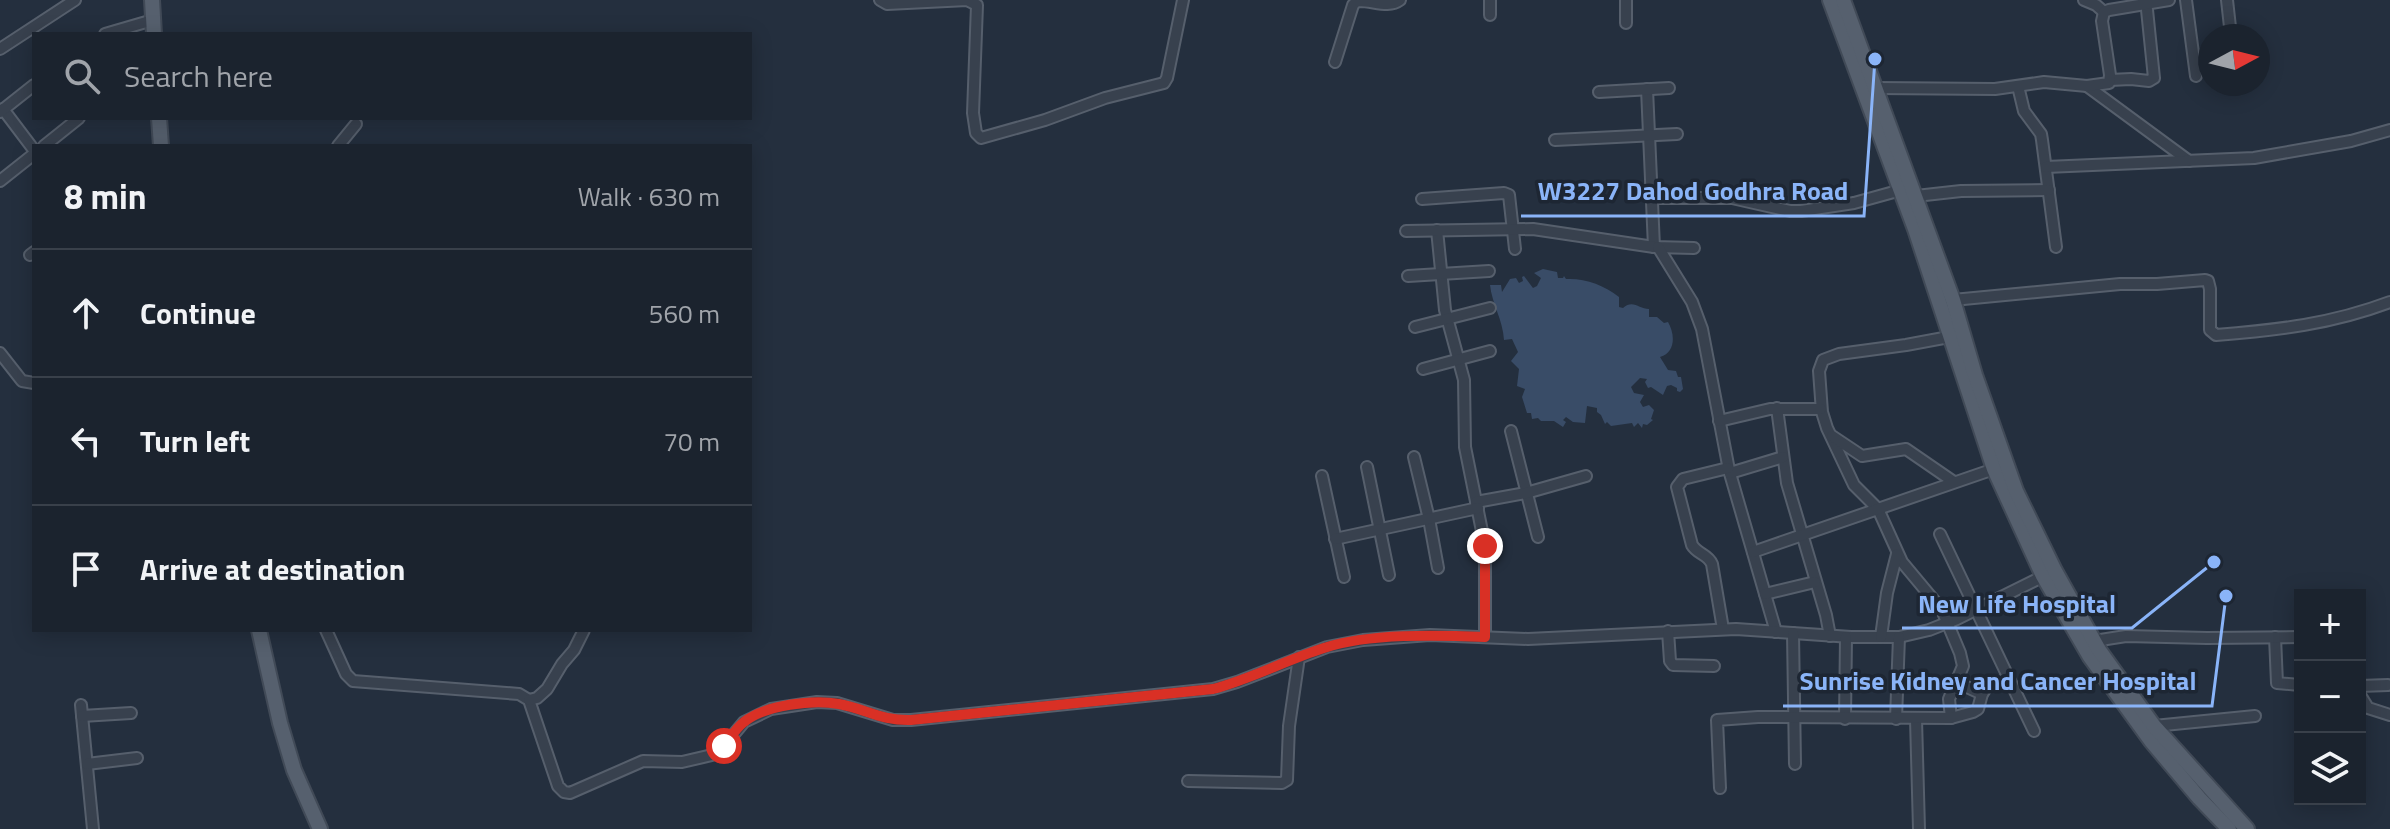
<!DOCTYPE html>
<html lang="en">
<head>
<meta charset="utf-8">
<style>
  body { margin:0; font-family:"Titillium Web",sans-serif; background:#242b36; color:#f1f3f6 }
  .controls { position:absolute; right:24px; bottom:24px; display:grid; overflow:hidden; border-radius:0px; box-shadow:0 4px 20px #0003 }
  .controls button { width:72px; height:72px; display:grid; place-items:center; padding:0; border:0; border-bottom:2px solid #39404a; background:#1b232e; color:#f1f3f6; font:40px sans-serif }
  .compass { position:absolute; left:2198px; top:24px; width:72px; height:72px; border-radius:50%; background:#1b232e; box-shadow:0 4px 20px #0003; rotate:83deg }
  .stop { position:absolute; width:24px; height:24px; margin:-18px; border:6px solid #d93025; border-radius:50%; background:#fff }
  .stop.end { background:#d93025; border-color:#fff; box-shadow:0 2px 8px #0008 }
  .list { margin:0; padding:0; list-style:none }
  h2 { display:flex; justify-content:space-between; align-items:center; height:104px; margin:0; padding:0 32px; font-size:34px }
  h2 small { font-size:26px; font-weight:400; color:#a0a4aa }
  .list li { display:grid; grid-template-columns:52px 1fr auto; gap:24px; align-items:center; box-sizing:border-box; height:128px; padding:0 32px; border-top:2px solid #39404a }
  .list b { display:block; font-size:30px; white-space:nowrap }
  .list em { font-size:26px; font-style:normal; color:#a0a4aa }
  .icon { flex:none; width:44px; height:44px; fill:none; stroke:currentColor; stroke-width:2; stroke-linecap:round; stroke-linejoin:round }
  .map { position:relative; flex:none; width:2390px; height:829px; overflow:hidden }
  .search { position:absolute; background:#1b232e; box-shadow:0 4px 20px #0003; left:32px; top:32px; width:720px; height:88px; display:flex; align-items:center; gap:20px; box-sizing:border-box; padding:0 28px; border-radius:0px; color:#a0a4aa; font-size:30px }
  .panel { position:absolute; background:#1b232e; box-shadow:0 4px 20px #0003; left:32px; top:144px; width:720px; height:488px; border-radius:0px }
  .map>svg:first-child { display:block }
  .water { fill:#394c67 }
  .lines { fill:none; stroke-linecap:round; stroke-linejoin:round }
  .minor-casing { stroke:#565f6c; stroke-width:14 }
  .major-casing { stroke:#414a57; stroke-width:18 }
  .minor { stroke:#38414e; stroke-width:10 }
  .major { stroke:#56606e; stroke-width:14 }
  .route { stroke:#d93025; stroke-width:10 }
  .leader { fill:none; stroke:#8ab4f8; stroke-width:3 }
  .callout-dot { fill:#8ab4f8; stroke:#1d2633; stroke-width:3 }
  .callout-label { font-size:26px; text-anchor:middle; font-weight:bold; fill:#8ab4f8; stroke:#1d2633; stroke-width:7; stroke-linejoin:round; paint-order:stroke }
</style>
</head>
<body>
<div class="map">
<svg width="2390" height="829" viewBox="0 0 2390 829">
  <rect width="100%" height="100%" fill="#242f3e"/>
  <path class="water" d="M1543 269 1557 272 1558 278H1563L1564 276 1566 279C1585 278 1604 285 1619 297V307L1623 308C1633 299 1639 309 1649 309V317H1657L1664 323 1668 322C1675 334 1676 352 1660 357L1668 370 1676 371 1678 377H1681L1683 389 1680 392 1677 391V388L1671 385 1667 386 1663 395 1651 387 1648 388 1645 382 1647 379 1640 378 1631 387 1634 393 1644 395 1640 402 1643 407 1649 405 1654 410 1651 419 1653 420 1647 425 1643 424 1642 428 1638 423 1634 427 1632 423 1611 426 1607 422 1605 424 1601 415 1597 412V408L1587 406 1585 423 1573 422 1566 417 1563 420 1566 422 1563 427 1554 421H1541L1538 418 1532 419 1531 413H1527L1522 397 1525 389 1517 386 1519 369 1511 361 1518 352 1512 339 1504 340C1503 320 1492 304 1490 285H1501L1502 292 1510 279 1516 278 1519 283 1523 281 1522 277 1524 276 1533 288 1537 286 1541 278 1534 273Z"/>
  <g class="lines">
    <defs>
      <g id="minor">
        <polyline points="880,0 887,4 967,0 977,5 973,113 976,133 981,138 1045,120 1105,98 1164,83 1167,78 1183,0"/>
        <polyline points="1626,0 1626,23"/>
        <polyline points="2084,0 2096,5 2104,12"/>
        <polyline points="2186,0 2196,76"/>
        <polyline points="2227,0 2231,36"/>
        <polyline points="1490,15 1490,0"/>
        <polyline points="105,34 153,20"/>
        <polyline points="0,49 75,0"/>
        <path d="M1335 62 1353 5 1357 1C1372 0 1388 9 1400 0"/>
        <polyline points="2110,80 2131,79 2149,81 2154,78 2146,0"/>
        <polyline points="2018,86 2024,111 2041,134 2042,140 2056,247"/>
        <polyline points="2087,86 2189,161"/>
        <polyline points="1876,88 1995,89 2044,82 2087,86 2109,83 2110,75 2102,21 2104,12 2109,10 2169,0"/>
        <polyline points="1647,89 1654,247"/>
        <polyline points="1599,92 1669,88"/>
        <polyline points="3,109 34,150"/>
        <polyline points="0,112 34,85"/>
        <polyline points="1555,140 1677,134"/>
        <polyline points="44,146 79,118"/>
        <polyline points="338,146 356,124"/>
        <polyline points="2046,167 2254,158 2351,141 2390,130"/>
        <polyline points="0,181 34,154"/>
        <polyline points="1916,196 1961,191 2049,190"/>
        <polyline points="1651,198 1732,198 1790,211 1801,211 1854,203 1901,190"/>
        <polyline points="1422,199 1504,193 1509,195 1515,249"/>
        <polyline points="1437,230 1445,310 1464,380 1465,447 1485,546 1485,637"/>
        <polyline points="1406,231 1533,229 1654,247 1694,248"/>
        <polyline points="1658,247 1692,302 1702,329 1729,470 1776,632"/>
        <polyline points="30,255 34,252"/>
        <polyline points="1408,276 1489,271"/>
        <path d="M1953 300 2120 284H2157L2205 280 2208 281 2210 289V330L2216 335C2278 330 2332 324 2390 302"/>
        <polyline points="1415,327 1490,308"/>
        <polyline points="1949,337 1906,345 1839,354 1823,360 1819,371 1822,412 1827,428 1854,485 1878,509 1902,562 1942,610 1960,653 1963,666 1949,699 1951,718"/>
        <polyline points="0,353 22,381 34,383"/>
        <polyline points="1423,369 1490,351"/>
        <polyline points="1777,408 1787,483 1826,615 1830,636"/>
        <polyline points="1719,421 1770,409 1821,409"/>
        <polyline points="1511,431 1538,537"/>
        <polyline points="1832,436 1862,456 1906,449 1954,482"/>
        <polyline points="1414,457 1429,519 1438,568"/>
        <polyline points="1367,467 1389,575"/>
        <polyline points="1730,473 1783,457"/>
        <polyline points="1322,476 1344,577"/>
        <polyline points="1476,502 1526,493 1586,476"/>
        <polyline points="1940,534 2034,731"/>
        <polyline points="1335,539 1478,508"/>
        <polyline points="1753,552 1994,469"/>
        <polyline points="1765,594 1815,582"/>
        <path d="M1723 629 1712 564C1708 554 1697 554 1692 545L1677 487 1683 479 1728 468"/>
        <polyline points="326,630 346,674 353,681 519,694 529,700 558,786 564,792 570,793 643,761 682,762 712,755 724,746 744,722 771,709 817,702 837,703 893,720 911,720 1213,689 1237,682 1327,647 1363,640 1430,635 1528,639 1736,629 1851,637 1899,637 1929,630 1957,619 2048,574"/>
        <polyline points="1668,631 1670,661 1673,665 1714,666"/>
        <polyline points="1793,633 1795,764"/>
        <polyline points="1881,637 1887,593 1897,554"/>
        <polyline points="2275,637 2277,683 2300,685"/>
        <polyline points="2094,641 2126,636 2207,638 2300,637"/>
        <polyline points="1956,682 1982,694"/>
        <polyline points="2360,686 2388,685"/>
        <polyline points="2360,695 2368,708 2390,715"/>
        <polyline points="529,700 537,698 547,689 562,664 574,650 584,630"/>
        <polyline points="81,705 93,829"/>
        <polyline points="82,716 131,713"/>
        <polyline points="1845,719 1846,637"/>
        <polyline points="1896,719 1899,637"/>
        <polyline points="1916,719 1919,829"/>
        <polyline points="2154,726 2255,716"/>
        <polyline points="87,764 137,758"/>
        <polyline points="1188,781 1282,783 1287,780 1289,726 1299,657"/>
        <polyline points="1720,788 1717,720 1758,717 1951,718 1973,712 1978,709 1982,694 1986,688 2008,678"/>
      </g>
      <g id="major">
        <polyline points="152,0 154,34"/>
        <polyline points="1830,0 1915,229 1994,469 2043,576 2090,657 2151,741 2199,798 2229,829"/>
        <polyline points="1843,0 1953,300 1975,375 2016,491 2055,571 2099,650 2154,726 2247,829"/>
        <polyline points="159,118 161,146"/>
        <polyline points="259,630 280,723 294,770 320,829"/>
      </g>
    </defs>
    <use href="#minor" class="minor-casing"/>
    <use href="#major" class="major-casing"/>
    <use href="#minor" class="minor"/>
    <use href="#major" class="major"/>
  </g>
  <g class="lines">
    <path class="route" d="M724 746C730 738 736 728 744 722 765 705 813 699 839 704 866 709 882 721 911 720L1213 689C1251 679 1286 660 1324 648 1369 633 1438 635 1485 637V546"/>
  </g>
  <path class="leader" d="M1875 59L1864 216H1521M2214 562L2132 628H1902M2226 596L2212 706H1783"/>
  <g class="callout-dot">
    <circle cx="1875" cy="59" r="8"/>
    <circle cx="2214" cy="562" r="8"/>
    <circle cx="2226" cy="596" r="8"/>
  </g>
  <g class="callout-label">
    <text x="1693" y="200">W3227 Dahod Godhra Road</text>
    <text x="2017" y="613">New Life Hospital</text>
    <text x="1998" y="690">Sunrise Kidney and Cancer Hospital</text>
  </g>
</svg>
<div class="controls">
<button>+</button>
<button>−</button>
<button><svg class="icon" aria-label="layers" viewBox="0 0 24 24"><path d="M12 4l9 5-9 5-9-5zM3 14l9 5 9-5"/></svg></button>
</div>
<svg class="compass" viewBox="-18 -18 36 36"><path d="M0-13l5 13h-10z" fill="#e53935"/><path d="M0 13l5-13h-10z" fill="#a0a4aa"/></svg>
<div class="stop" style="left:724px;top:746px"></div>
<div class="stop end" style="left:1485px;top:546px"></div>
<div class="search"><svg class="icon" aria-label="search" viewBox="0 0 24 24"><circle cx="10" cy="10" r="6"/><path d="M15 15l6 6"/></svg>Search here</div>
<section class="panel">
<h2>8 min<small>Walk · 630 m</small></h2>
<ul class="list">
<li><svg class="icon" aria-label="ahead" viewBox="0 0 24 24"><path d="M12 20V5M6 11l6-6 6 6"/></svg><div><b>Continue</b></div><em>560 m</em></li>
<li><svg class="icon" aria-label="left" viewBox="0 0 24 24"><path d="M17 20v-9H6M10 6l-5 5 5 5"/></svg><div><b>Turn left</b></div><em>70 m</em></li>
<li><svg class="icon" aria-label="arrive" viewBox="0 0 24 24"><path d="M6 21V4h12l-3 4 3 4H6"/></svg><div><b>Arrive at destination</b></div></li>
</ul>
</section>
</div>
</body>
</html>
